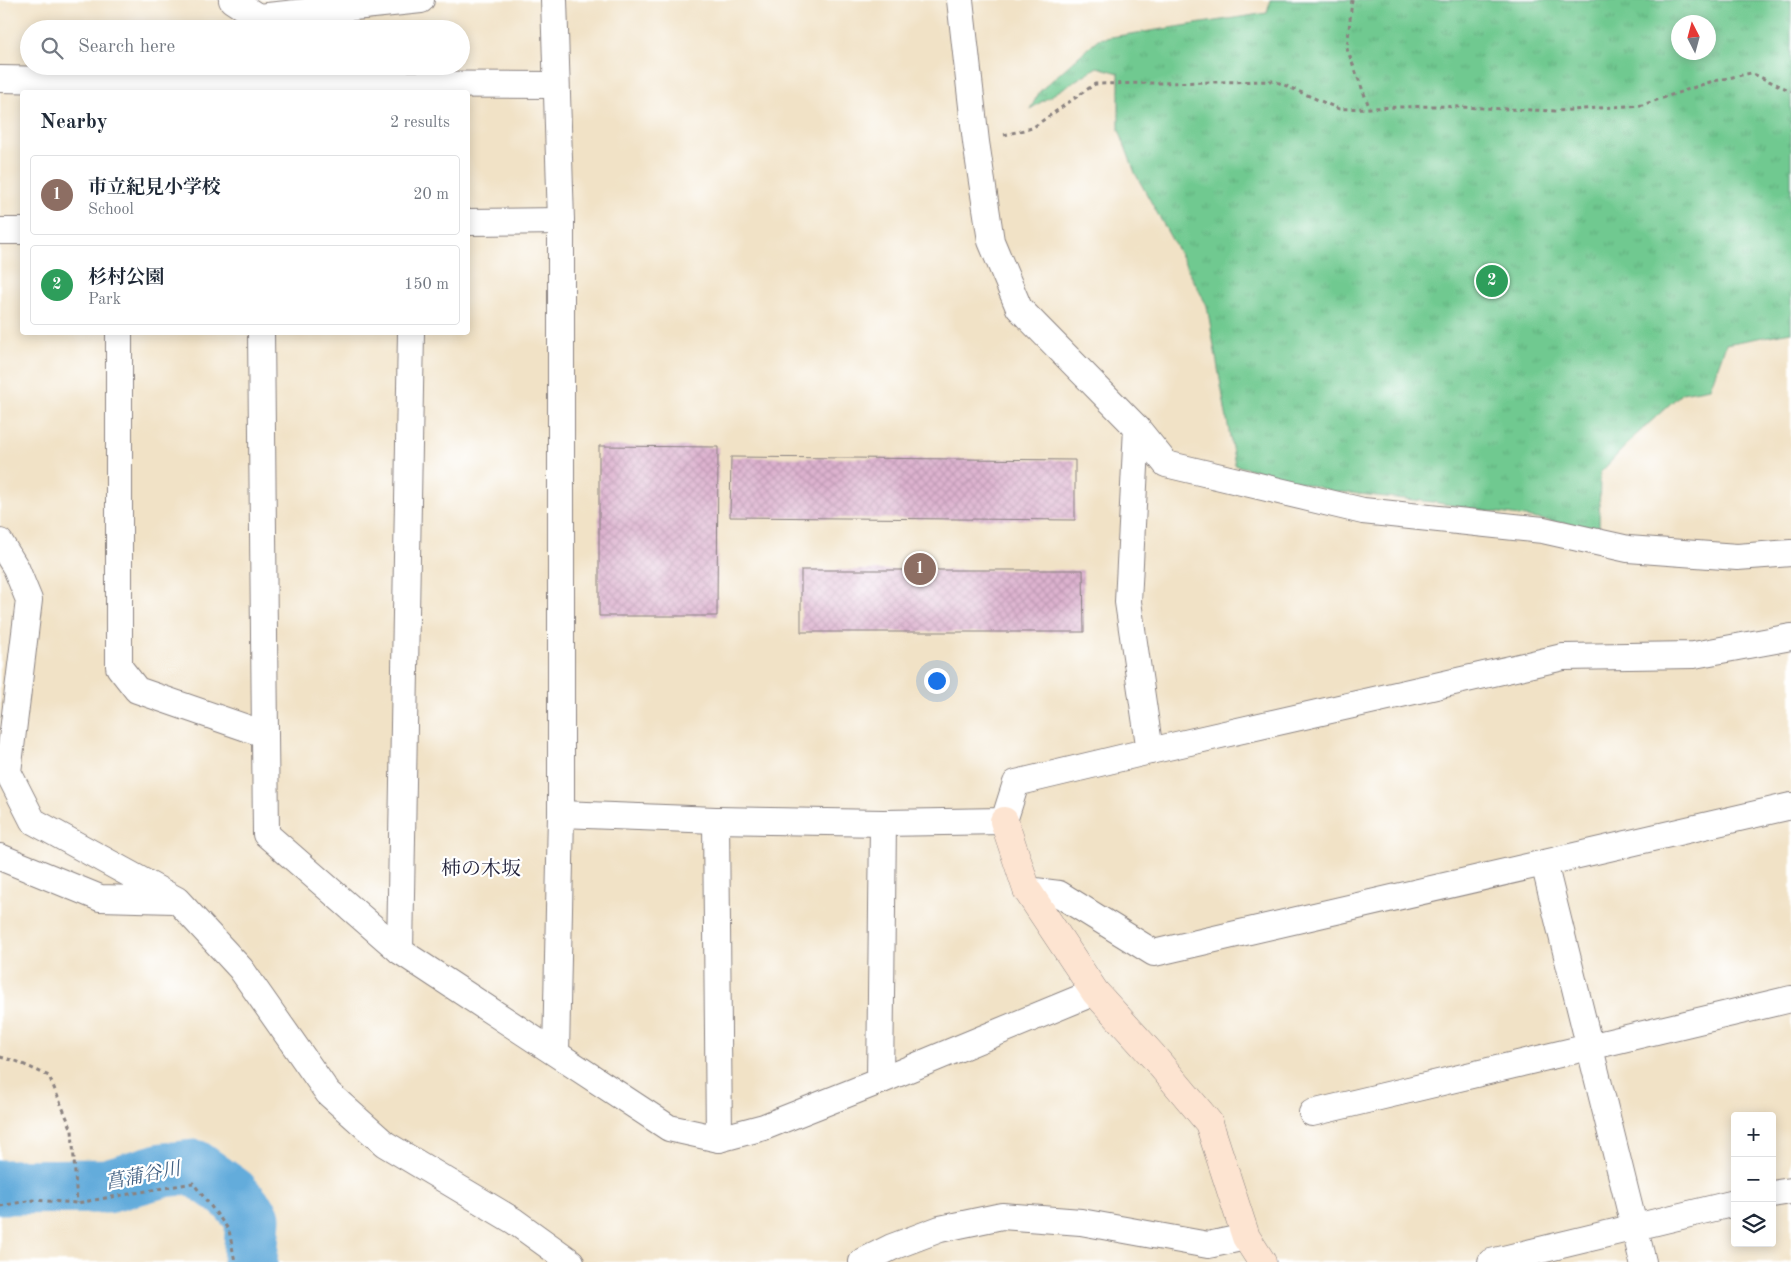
<!DOCTYPE html>
<html lang="en">
<head>
<meta charset="utf-8">
<style>
  body { margin:0; font-family:"Old Standard TT","Noto Serif JP",serif; background:#f2f2f3; color:#1f2937 }
  .controls { position:absolute; right:15px; bottom:15px; display:grid; overflow:hidden; border-radius:5px; box-shadow:0 2px 12px #0003 }
  .controls button { width:45px; height:45px; display:grid; place-items:center; padding:0; border:0; border-bottom:1px solid #e0e1e3; background:#fff; color:#1f2937; font:25px sans-serif }
  .compass { position:absolute; left:1671px; top:15px; width:45px; height:45px; border-radius:50%; background:#fff; box-shadow:0 2px 12px #0003; rotate:354deg }
  .you { position:absolute; left:936px; top:680px; width:18px; height:18px; margin:-12px; border:4px solid #fff; border-radius:50%; background:#1a73e8; box-shadow:0 0 0 8px #1a73e833 }
  .badge { display:grid; place-items:center; width:32px; height:32px; border-radius:50%; background:#1f6fb2; color:#fff; font-size:16px; font-weight:700 }
  .pin { position:absolute; translate:-50% -50%; border:2px solid #fff; box-shadow:0 1px 5px #0006 }
  .list { margin:0; padding:0; list-style:none }
  h2 { display:flex; justify-content:space-between; align-items:center; height:65px; margin:0; padding:0 20px; font-size:21px }
  h2 small { font-size:16px; font-weight:400; color:#747a83 }
  .list li { display:grid; grid-template-columns:32px 1fr auto; gap:15px; align-items:center; box-sizing:border-box; height:80px; margin:0 10px 10px; padding:0 10px; border:1px solid #e0e1e3; border-radius:5px }
  .list b { display:block; font-size:19px; white-space:nowrap }
  .list p { margin:0; font-size:16px; white-space:nowrap; color:#747a83 }
  .list em { font-size:16px; font-style:normal; color:#747a83 }
  .icon { flex:none; width:28px; height:28px; fill:none; stroke:currentColor; stroke-width:2; stroke-linecap:round; stroke-linejoin:round }
  .map { position:relative; flex:none; width:1791px; height:1262px; overflow:hidden }
  .search { position:absolute; background:#fff; box-shadow:0 2px 12px #0003; left:20px; top:20px; width:450px; height:55px; display:flex; align-items:center; gap:12px; box-sizing:border-box; padding:0 18px; border-radius:28px; color:#747a83; font-size:19px }
  .panel { position:absolute; background:#fff; box-shadow:0 2px 12px #0003; left:20px; top:90px; width:450px; height:245px; border-radius:5px }
  .map>svg:first-child { display:block }
  .park { fill:url(#park-tufts); stroke:#497666; fill-rule:evenodd }
  .lines { fill:none; stroke-linecap:round; stroke-linejoin:round }
  .river { stroke:#64acdb; stroke-width:55 }
  .building { fill:url(#building-cross-hatch) }
  .street-casing { stroke:#8a8280; stroke-width:28 }
  .secondary-casing { stroke:#8a8280; stroke-width:29 }
  .path { stroke:#8a8280; stroke-width:3; stroke-dasharray:4 4; stroke-linecap:butt }
  .street { stroke:#fff; stroke-width:26 }
  .secondary { stroke:#fde4d1; stroke-width:28 }
  .labels { text-anchor:middle; dominant-baseline:central; stroke-width:4.5; stroke-linejoin:round; paint-order:stroke }
  .water-label { font-size:19px; font-style:italic; fill:#406083; stroke:#fff }
  .quarter-label { font-size:20px; fill:#22223b; stroke:#fff }
</style>
</head>
<body>
<div class="map">
<svg width="1791" height="1262" viewBox="0 0 1791 1262">
  <defs>
    <pattern id="park-tufts" width="24" height="20" patternUnits="userSpaceOnUse" patternTransform="scale(1.25)"><rect width="24" height="20" fill="#70c990"/><path d="M3 7l-1-3M5 7V3M7 7l1-3M15 17l-1-3M17 17v-4M19 17l1-3" fill="none" stroke="#61ac7d"/></pattern>
    <pattern id="building-cross-hatch" width="8" height="8" patternUnits="userSpaceOnUse" patternTransform="scale(1.25)"><rect width="8" height="8" fill="#ddb2cf"/><path d="M0 0l8 8M0 8l8-8" fill="none" stroke="#bd99b3"/></pattern>
  </defs>
  <rect width="100%" height="100%" fill="#fff"/>
  <filter id="ink" filterUnits="userSpaceOnUse"><feTurbulence type="fractalNoise" baseFrequency=".02" numOctaves="2"/><feDisplacementMap in="SourceGraphic" scale="10" xChannelSelector="R" yChannelSelector="G"/><feConvolveMatrix kernelMatrix="1 2 1 2 8 2 1 2 1" color-interpolation-filters="sRGB"/></filter>
  <filter id="wash" filterUnits="userSpaceOnUse"><feTurbulence type="fractalNoise" baseFrequency=".0096" numOctaves="4" result="noise"/><feDisplacementMap in="SourceGraphic" scale="20" xChannelSelector="R" yChannelSelector="G"/><feGaussianBlur stdDeviation="1.12" result="paint"/><feColorMatrix in="noise" values="0 0 0 0 0 0 0 0 0 0 0 0 0 0 0 0 0 1.4 0 .05"/><feComposite in="paint" operator="in"/></filter>
  <g filter="url(#wash)">
    <rect width="100%" height="100%" fill="#f1e2c6"/>
    <path class="park" d="M1270 0H1791V332L1726 344 1710 388 1682 393 1634 437 1600 473 1599 529 1432 502 1332 491 1235 465 1207 306 1181 256 1135 173 1119 130V73L1097 67 1030 109 1040 91 1098 39 1267 13ZM1678 22H1708V52H1678Z"/>
    <g class="lines">
      <polyline class="river" points="0,1187 107,1186 163,1170 194,1167 232,1194 253,1218 250,1262"/>
    </g>
    <g id="blocks">
      <g class="building">
        <polygon points="599,446 718,447 717,616 599,616"/>
        <polygon points="731,457 1075,460 1075,520 730,517"/>
        <polygon points="801,570 1083,570 1084,632 801,632"/>
      </g>
    </g>
  </g>
  <g filter="url(#ink)">
    <use href="#blocks" fill-opacity="0" stroke="#8a8280" stroke-width="1"/>
    <g class="lines">
      <defs>
        <g id="street">
          <polyline points="232,0 258,17 421,0"/>
          <polyline points="554,0 561,221 561,814 556,1053"/>
          <polyline points="960,0 976,142 991,241 1019,308 1137,428 1166,464 1363,511 1543,530 1628,549 1737,557 1791,553"/>
          <polyline points="0,79 263,84 556,85"/>
          <polyline points="468,222 561,221"/>
          <polyline points="0,231 22,231"/>
          <polyline points="119,332 119,667 137,690 264,734"/>
          <polyline points="261,332 266,834 400,951 669,1128 719,1139 764,1127 880,1081 1095,992"/>
          <polyline points="1137,428 1128,602 1150,751"/>
          <polyline points="0,542 16,568 29,600 8,772 33,821 177,900 241,969 328,1093 385,1144 514,1221 571,1262"/>
          <polyline points="561,814 716,820 883,823 1004,821 1016,783 1150,751 1563,657 1694,655 1791,637"/>
          <polyline points="716,820 719,1139"/>
          <polyline points="0,857 100,898 174,900"/>
          <polyline points="1544,863 1643,1262"/>
          <polyline points="1027,890 1059,894 1154,953 1791,806"/>
          <polyline points="400,951 411,332"/>
          <polyline points="880,1081 883,823"/>
          <polyline points="1312,1113 1791,999"/>
          <polyline points="1772,1194 1791,1191"/>
          <polyline points="862,1262 892,1247 940,1229 1002,1216 1081,1222 1208,1245 1246,1237"/>
          <polyline points="1491,1262 1735,1203"/>
        </g>
        <polyline id="secondary" points="1004,821 1027,890 1095,992 1153,1056 1209,1123 1246,1237 1262,1262"/>
      </defs>
      <use href="#street" class="street-casing"/>
      <use href="#secondary" class="secondary-casing"/>
      <g class="path">
        <polyline points="1352,0 1347,49 1370,109"/>
        <polyline points="1004,135 1032,128 1095,84 1275,81 1339,109 1435,106 1556,111 1642,105 1710,82 1751,73 1791,91"/>
        <polyline points="0,1057 16,1061 49,1076 72,1130 77,1203"/>
        <polyline points="0,1206 33,1200 77,1203 193,1183 229,1230 235,1262"/>
      </g>
      <use href="#street" class="street"/>
      <use href="#secondary" class="secondary"/>
    </g>
  </g>
  <g class="labels">
    <g class="water-label">
      <text transform="translate(143 1177) rotate(-11)">菖蒲谷川</text>
    </g>
    <g class="quarter-label">
      <text x="481" y="870">柿の木坂</text>
    </g>
  </g>
</svg>
<div class="controls">
<button>+</button>
<button>−</button>
<button><svg class="icon" aria-label="layers" viewBox="0 0 24 24"><path d="M12 4l9 5-9 5-9-5zM3 14l9 5 9-5"/></svg></button>
</div>
<svg class="compass" viewBox="-18 -18 36 36"><path d="M0-13l5 13h-10z" fill="#e53935"/><path d="M0 13l5-13h-10z" fill="#747a83"/></svg>
<div class="you"></div>
<div class="pin badge" style="left:920px;top:569px;background:#8d6e63">1</div>
<div class="pin badge" style="left:1492px;top:281px;background:#2e9e5b">2</div>
<div class="search"><svg class="icon" aria-label="search" viewBox="0 0 24 24"><circle cx="10" cy="10" r="6"/><path d="M15 15l6 6"/></svg>Search here</div>
<section class="panel">
<h2>Nearby<small>2 results</small></h2>
<ul class="list">
<li><span class="badge" style="background:#8d6e63">1</span><div><b>市立紀見小学校</b><p>School</p></div><em>20 m</em></li>
<li><span class="badge" style="background:#2e9e5b">2</span><div><b>杉村公園</b><p>Park</p></div><em>150 m</em></li>
</ul>
</section>
</div>
</body>
</html>
